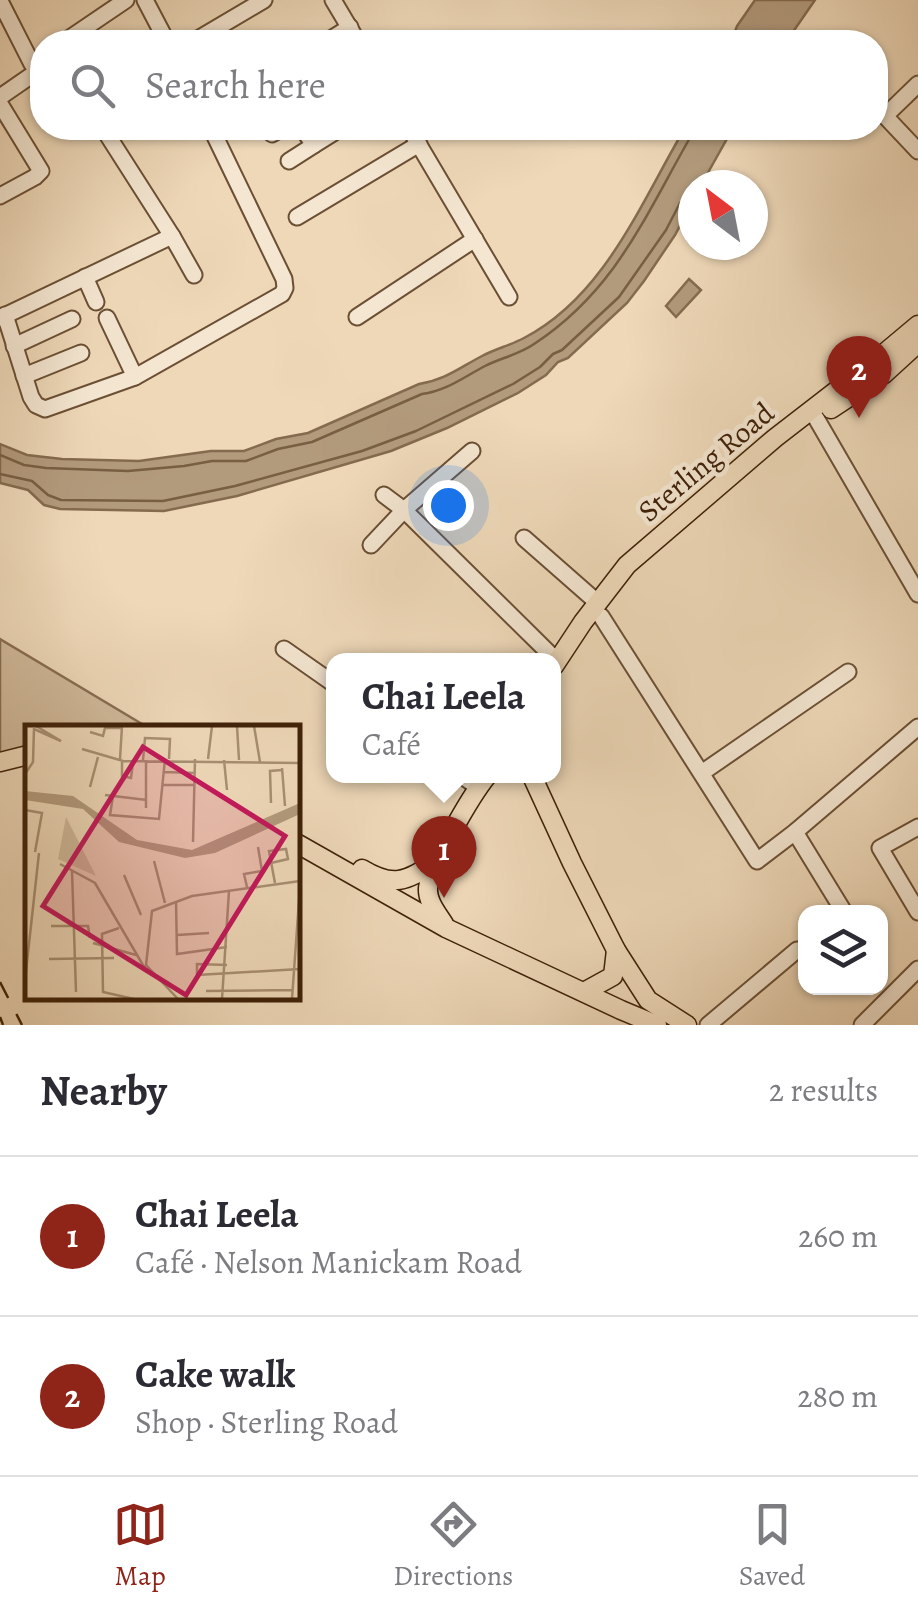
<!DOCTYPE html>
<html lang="en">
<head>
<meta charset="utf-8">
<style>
  body { margin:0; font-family:Alegreya,serif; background:#f7f7f7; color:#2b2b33 }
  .controls { position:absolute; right:30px; bottom:30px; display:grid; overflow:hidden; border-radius:20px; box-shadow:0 2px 8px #0004 }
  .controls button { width:90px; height:90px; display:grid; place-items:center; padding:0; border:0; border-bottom:2px solid #e1e1e2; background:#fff; color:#2b2b33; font:50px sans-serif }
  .compass { position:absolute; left:678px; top:170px; width:90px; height:90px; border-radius:50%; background:#fff; box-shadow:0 2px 8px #0004; rotate:328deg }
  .you { position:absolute; left:448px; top:505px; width:35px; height:35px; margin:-25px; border:8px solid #fff; border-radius:50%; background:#1a73e8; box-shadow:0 0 0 15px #1a73e833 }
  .badge { display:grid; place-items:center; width:65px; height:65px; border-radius:50%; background:#8f2418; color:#fff; font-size:32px; font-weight:700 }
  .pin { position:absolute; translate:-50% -82px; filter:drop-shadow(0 2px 5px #0008) }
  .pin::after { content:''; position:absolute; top:52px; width:35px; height:30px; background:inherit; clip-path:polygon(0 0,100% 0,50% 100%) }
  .popup { position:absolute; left:326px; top:653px; width:235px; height:130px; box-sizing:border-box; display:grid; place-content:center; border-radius:20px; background:#fff; filter:drop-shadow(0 2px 8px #0005); font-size:32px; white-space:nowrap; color:#7c7c81 }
  .popup b { font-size:38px; color:#2b2b33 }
  .popup::after { content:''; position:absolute; left:50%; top:100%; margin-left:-20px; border:20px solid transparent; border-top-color:#fff }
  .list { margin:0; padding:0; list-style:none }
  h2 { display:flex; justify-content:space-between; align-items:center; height:130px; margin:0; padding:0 40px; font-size:42px }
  h2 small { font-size:32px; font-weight:400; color:#7c7c81 }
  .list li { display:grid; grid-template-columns:65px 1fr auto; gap:30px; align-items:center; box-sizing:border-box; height:160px; padding:0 40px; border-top:2px solid #e1e1e2 }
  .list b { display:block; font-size:38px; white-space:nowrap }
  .list p { margin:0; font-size:32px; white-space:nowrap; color:#7c7c81 }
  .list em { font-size:32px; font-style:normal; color:#7c7c81 }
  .icon { flex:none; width:55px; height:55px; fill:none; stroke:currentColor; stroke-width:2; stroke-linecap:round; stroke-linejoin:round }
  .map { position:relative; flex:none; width:918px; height:1025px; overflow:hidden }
  .search { position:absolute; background:#fff; box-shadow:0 2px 8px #0004; left:30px; right:30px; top:30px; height:110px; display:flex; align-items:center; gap:25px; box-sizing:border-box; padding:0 35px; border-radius:40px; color:#7c7c81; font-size:38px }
  .sheet { height:450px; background:#fff }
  nav { display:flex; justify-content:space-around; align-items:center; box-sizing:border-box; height:140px; border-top:2px solid #e1e1e2; background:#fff; font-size:28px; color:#7c7c81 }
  nav a { display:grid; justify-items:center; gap:5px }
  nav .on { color:#8f2418 }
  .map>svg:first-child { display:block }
  .green { fill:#d0b99a; stroke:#886d51; stroke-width:2.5 }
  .water { fill:#b29a7c; stroke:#846a4e; stroke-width:2.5 }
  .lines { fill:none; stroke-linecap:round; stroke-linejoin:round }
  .shore { stroke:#785e42; stroke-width:2.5 }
  .minor-casing { stroke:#6b4f34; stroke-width:19 }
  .major-casing { stroke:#3f2108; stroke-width:21 }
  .minor { stroke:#f4e6d1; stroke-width:15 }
  .major { stroke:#eed8b8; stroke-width:18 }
  .rail { stroke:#3f2108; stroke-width:2.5; stroke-dasharray:18 18; stroke-linecap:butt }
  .labels { text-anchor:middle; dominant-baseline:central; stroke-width:9; stroke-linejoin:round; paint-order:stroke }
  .street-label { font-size:30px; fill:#3f2108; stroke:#f4e6d1 }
  .inset-road { fill:none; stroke:#a88f72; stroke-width:2.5 }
  .view { fill:#c2185b; fill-opacity:0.15; stroke:#c2185b; stroke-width:5 }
  .inset-edge { fill:none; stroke:#3f2108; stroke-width:5 }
</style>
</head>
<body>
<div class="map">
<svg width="918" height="1025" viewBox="0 0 918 1025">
  <rect width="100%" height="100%" fill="#eed8b8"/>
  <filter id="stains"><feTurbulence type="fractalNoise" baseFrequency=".002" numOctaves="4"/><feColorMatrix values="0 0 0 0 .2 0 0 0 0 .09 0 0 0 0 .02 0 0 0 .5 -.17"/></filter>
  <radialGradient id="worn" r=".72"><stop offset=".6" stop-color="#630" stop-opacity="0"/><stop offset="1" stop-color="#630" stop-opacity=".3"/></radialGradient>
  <polygon class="green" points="0,639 147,727 28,728 27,749 0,755"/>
  <g class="water">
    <polygon points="755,0 815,0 786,42 731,42 737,26"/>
    <path d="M685 128H733L701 185H693V201L675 235 644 281 627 303 568 358 558 362 546 375 518 393 447 428 391 451 237 496 164 511 60 509 44 505 28 490 0 483V444L27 455 62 459 139 461 211 451H244L276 439 308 433 419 384C445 380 459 368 482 356 495 349 511 345 524 338 605 296 641 202 685 128Z"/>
    <polygon points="689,279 701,290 676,317 666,306"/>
  </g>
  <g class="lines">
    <g class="shore">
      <path d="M0 455 24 465 46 468 128 471 184 466 212 461H246L278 449 312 442 422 394C446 391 464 377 485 366 501 358 520 354 534 344 616 290 645 216 691 136L693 128"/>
      <polyline points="0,474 32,481 48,495 61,500 163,501 235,486 362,451 416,431 513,384 540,367 553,354 562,350 619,297 666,230 680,203 693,198"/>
    </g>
    <defs>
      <g id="minor">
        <polyline points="145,0 167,42"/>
        <polyline points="333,0 358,42"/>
        <polyline points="0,1 32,64"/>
        <polyline points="64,42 126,0"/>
        <polyline points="193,42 264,0"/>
        <polyline points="326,42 350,27"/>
        <polyline points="918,84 885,116 918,151"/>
        <polyline points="0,97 42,68"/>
        <polyline points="0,104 41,171 35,177 0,196"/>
        <polyline points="103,128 172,236 194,275"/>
        <polyline points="409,128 509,297"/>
        <polyline points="272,134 283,128"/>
        <polyline points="314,145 338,130"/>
        <polyline points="289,161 314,145 302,128"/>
        <polyline points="297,217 419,144"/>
        <polyline points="85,277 96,302"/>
        <polyline points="5,315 31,397 36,405 45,409 135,377 282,294 285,288 284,279 211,128"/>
        <polyline points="357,317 475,239"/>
        <polyline points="0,318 172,236"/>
        <polyline points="107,318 135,377"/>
        <polyline points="14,346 72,319"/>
        <polyline points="24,376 81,353"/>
        <polyline points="816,418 918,594"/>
        <polyline points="384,495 404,510 557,661"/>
        <polyline points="524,538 598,603"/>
        <polyline points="371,545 404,510 472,451"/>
        <polyline points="601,616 757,861 795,832 918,727"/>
        <polyline points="284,649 334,684"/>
        <polyline points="703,772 848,672"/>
        <polyline points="462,776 478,787"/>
        <polyline points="918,827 880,848 918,912"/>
        <polyline points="795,832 844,912"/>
        <polyline points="708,1025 797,950"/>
        <polyline points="862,1025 918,969"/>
      </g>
      <g id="major">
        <polyline points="831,409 884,374 918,343"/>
        <polyline points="554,666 583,622 627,565 775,438 881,356 918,325"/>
        <polyline points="0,762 28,755"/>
        <polyline points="532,776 572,863 616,950 648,1000 687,1025"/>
        <polyline points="298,844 446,928 621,1010 657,1025"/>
        <path d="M362 869C395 889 407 880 436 862"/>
        <path d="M444 924C437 913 427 901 428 888 431 864 471 796 487 776"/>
        <polyline points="584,992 613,976 616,950"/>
      </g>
    </defs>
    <use href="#minor" class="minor-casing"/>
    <use href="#major" class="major-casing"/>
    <use href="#minor" class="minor"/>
    <use href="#major" class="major"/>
    <g class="rail">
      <polyline points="0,982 22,1025"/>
      <polyline points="0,1017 3,1025"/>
    </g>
  </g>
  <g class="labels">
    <g class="street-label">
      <text transform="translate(706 462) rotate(-40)">Sterling Road</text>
    </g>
  </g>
  <g transform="translate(25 725)">
    <rect width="275" height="275" fill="#eed8b8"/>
    <path d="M41 92 71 151 33 134Z" fill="#d0b99a"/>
    <path d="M0 66 48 71 112 115 167 125 275 78V89L190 128 160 133 94 117 58 84 0 75Z" fill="#b29a7c"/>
    <path class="inset-road" d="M212 1 214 35M229 1 235 37M9 4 36 16 11 1M65 7 78 11 80 3H97M57 24 98 36 275 38M95 34 97 1M183 34 187 1M118 35 120 13 145 14 144 34M199 35 202 65M97 37V51L106 53 108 37M257 43 260 81M139 47 170 48M0 49 8 37 9 3M138 60H169M65 62 73 32M80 70 122 75M88 71 85 90 134 94 140 34M246 78 245 46 257 45M121 83V35M0 85 17 88 10 127M168 117 170 34M129 136 140 178M246 138 263 134 261 124 244 126 250 158M35 139 70 158 122 247M47 146 51 267M99 150 116 190M222 162 219 149 237 146 233 122M151 176 152 229 202 222M26 201H63L65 213M94 203 77 209 78 267 109 274M152 210 184 208M68 218 111 230M24 234 89 233M172 250 275 244M172 253V239L202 240M0 255 14 128M181 266 268 265M153 274 121 240 127 186 167 171 275 156M197 274 204 166M267 274 275 161"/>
    <path class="view" d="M118 22 260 111 161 270 18 181Z"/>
    <rect width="275" height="275" class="inset-edge"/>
  </g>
  <rect width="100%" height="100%" filter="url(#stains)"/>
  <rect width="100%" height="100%" fill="url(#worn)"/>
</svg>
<div class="controls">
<button><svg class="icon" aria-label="layers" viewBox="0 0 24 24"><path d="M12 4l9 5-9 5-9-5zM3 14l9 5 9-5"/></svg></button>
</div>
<svg class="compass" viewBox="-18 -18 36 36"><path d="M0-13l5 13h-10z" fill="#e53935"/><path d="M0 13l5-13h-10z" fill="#7c7c81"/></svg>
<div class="you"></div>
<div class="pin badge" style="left:444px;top:898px">1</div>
<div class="popup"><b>Chai Leela</b>Café</div>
<div class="pin badge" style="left:859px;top:418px">2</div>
<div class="search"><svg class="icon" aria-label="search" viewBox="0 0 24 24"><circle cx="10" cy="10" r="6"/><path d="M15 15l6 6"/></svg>Search here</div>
</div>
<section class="sheet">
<h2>Nearby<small>2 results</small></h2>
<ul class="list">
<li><span class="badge">1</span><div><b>Chai Leela</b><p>Café · Nelson Manickam Road</p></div><em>260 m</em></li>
<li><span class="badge">2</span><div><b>Cake walk</b><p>Shop · Sterling Road</p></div><em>280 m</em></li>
</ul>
</section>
<nav>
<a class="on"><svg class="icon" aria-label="map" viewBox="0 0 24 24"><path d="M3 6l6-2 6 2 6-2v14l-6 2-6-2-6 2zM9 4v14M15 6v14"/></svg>Map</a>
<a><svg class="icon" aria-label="directions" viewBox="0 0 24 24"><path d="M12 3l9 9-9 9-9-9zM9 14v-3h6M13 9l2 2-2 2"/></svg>Directions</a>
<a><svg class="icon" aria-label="saved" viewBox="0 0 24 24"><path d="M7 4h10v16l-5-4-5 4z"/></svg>Saved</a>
</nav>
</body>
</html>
